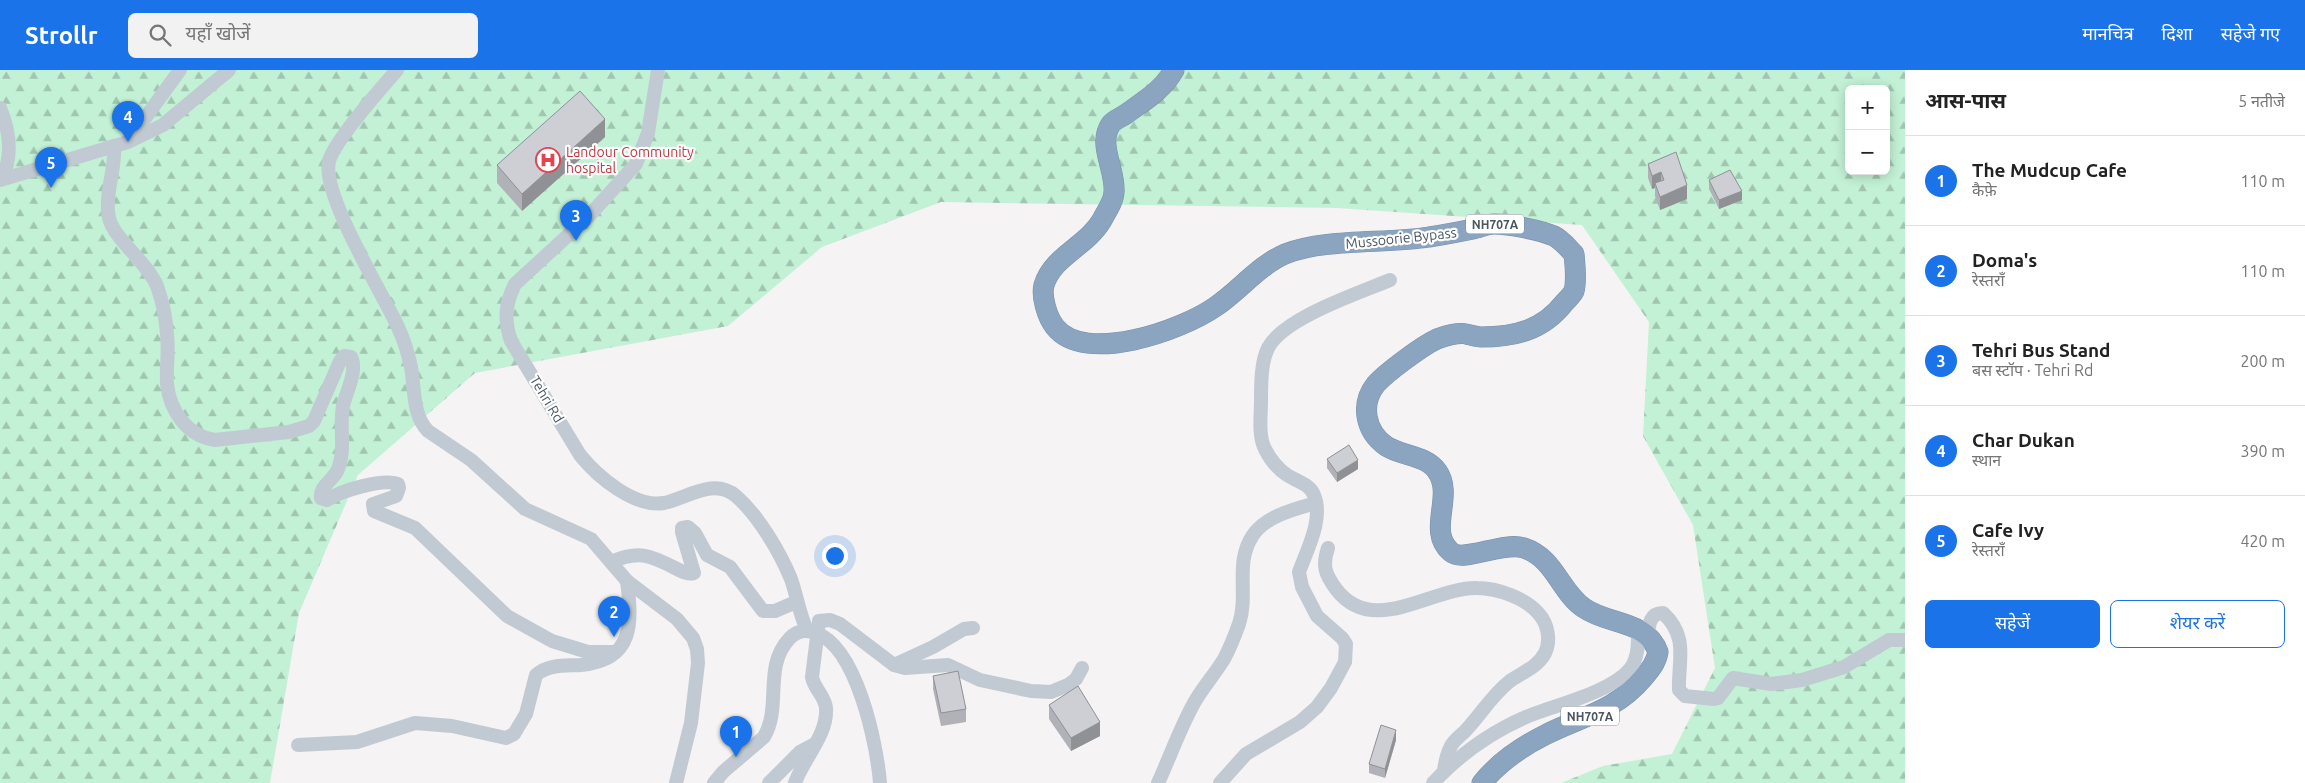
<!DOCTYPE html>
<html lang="hi">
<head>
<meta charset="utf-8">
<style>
  body { margin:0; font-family:Ubuntu,"Noto Sans Devanagari",sans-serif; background:#f2f2f2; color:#222 }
  .controls { position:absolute; right:15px; top:15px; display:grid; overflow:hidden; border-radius:8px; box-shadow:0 2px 12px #0003 }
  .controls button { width:45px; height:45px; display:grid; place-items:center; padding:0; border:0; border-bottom:1px solid #e0e0e0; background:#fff; color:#222; font:25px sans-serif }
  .you { position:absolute; left:834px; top:485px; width:18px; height:18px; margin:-12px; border:4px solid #fff; border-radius:50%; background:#1a73e8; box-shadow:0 0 0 8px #1a73e833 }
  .badge { display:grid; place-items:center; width:32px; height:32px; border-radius:50%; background:#1a73e8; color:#fff; font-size:16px; font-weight:700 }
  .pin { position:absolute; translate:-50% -41px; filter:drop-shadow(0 1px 2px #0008) }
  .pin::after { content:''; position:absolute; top:26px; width:18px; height:15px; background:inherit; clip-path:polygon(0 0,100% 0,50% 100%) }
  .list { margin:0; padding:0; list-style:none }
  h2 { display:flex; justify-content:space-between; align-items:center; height:65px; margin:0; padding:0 20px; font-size:21px }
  h2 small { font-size:16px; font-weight:400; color:#767676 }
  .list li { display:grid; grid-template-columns:32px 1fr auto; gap:15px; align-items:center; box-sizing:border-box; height:90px; padding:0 20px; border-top:1px solid #e0e0e0 }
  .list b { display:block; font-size:19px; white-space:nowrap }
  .list p { margin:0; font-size:16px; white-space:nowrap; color:#767676 }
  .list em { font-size:16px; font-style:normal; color:#767676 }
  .actions { display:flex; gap:10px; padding:15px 20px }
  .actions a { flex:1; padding:11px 0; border:1px solid #1a73e8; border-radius:8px; text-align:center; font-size:18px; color:#1a73e8 }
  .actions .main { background:#1a73e8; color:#fff }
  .icon { flex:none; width:28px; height:28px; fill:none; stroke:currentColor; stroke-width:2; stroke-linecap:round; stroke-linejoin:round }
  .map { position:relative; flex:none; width:1905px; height:713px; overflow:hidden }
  header { display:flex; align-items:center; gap:30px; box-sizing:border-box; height:70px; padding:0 25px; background:#1a73e8; color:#fff }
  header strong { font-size:24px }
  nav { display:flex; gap:28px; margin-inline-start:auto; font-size:18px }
  .search { width:350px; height:45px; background:#f2f2f2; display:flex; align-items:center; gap:12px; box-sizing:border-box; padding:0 18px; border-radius:8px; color:#767676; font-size:19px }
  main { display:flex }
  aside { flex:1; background:#fff }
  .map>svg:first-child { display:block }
  .forest { fill:url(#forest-firs); fill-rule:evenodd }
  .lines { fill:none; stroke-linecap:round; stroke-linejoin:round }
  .highway-casing { stroke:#7690ad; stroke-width:21 }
  .minor { stroke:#c1cad2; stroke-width:14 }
  .highway { stroke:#8ba5c1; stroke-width:20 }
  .wall { fill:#b0b2b7 }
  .shaded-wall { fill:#909195 }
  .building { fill:#cdcfd5; stroke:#909195 }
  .labels { text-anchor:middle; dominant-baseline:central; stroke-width:4.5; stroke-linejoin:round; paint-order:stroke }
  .shield { fill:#fff; stroke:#808990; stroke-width:1 }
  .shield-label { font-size:12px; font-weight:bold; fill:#4a5661 }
  .health-label { font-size:14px; fill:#be3a42; stroke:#fff; text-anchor:start }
  .street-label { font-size:14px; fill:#4a5661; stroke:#fff }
</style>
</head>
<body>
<header>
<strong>Strollr</strong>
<div class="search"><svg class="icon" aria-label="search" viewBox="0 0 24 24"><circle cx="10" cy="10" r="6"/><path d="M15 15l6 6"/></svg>यहाँ खोजें</div>
<nav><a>मानचित्र</a><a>दिशा</a><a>सहेजे गए</a></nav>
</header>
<main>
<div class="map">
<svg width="1905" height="713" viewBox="0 0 1905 713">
  <defs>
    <pattern id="forest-firs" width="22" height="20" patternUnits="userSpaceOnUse" patternTransform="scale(1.25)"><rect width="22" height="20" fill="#c3f1d5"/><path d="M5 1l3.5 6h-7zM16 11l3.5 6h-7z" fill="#a0c6b0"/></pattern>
  </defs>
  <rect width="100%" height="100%" fill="#f5f3f3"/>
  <path class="forest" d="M0 0H1905V713H1561L1603 696 1672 684 1715 598 1693 455 1643 366 1649 252 1582 155 1337 138 941 132 822 177 728 256 475 303 358 405 299 543 270 713H0ZM1849 19H1886V101H1849Z"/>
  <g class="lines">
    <defs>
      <path id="highway" d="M1174 0C1163 20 1144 31 1126 44 1122 47 1114 50 1111 54 1097 74 1116 100 1114 122 1114 131 1106 142 1102 150 1087 176 1053 186 1044 215 1041 226 1047 247 1055 257 1085 295 1182 260 1215 237 1239 221 1258 196 1285 184 1325 168 1386 174 1429 167 1444 165 1458 162 1473 159 1479 158 1487 154 1494 154 1509 154 1540 160 1554 166 1562 170 1568 178 1574 184 1575 195 1577 210 1574 221 1572 225 1567 230 1564 233 1543 260 1515 267 1481 267 1476 267 1471 265 1466 264 1459 262 1444 266 1437 269 1422 276 1387 302 1376 314 1360 334 1365 361 1386 376 1401 386 1426 385 1437 401 1455 426 1426 461 1451 482 1464 493 1503 471 1524 478 1555 488 1560 522 1584 538 1608 555 1647 550 1658 582 1656 593 1650 600 1643 608 1614 642 1582 646 1545 665 1521 677 1499 692 1482 713"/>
    </defs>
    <use href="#highway" class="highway-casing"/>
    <g class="minor">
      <path d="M397 0C382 17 334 72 329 91 321 124 383 224 398 257 404 270 408 283 411 297 415 318 412 345 428 361L471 390 525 439 591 469 627 511 677 549 693 568 697 579 698 593 691 653 676 713"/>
      <path d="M658 0 648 63 636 94 588 147 515 214C505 234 504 250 511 271L580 385C597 406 634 438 664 433 687 428 714 407 736 426 758 445 780 482 791 509 797 526 799 543 807 560"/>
      <path d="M0 38C10 62 13 85 2 109"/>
      <polyline points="130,69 180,0"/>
      <path d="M114 76C116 99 104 125 109 148 114 169 147 192 157 216 162 230 166 249 167 264 169 281 166 298 167 314 170 341 187 366 215 370L289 362 309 356 314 351 340 291 344 286 351 287C358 301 346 322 343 336 339 357 346 379 338 399 334 410 319 416 321 428L327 430C340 421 383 408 398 414L399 418 396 426 373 434 374 441 415 458 507 546 552 571 588 582H615"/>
      <polyline points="0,110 128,72 163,55 229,0"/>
      <path d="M1328 478C1322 496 1325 504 1336 519 1373 568 1432 517 1477 518 1497 518 1526 528 1539 544 1548 554 1551 571 1545 583 1538 597 1521 603 1510 611 1492 625 1482 643 1467 659 1462 665 1455 669 1451 676 1447 684 1445 692 1444 701"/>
      <path d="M611 492C638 480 650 485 675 498 681 501 688 505 694 503L682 462V458L688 457 695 463 707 485 730 497 763 541H775L796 532"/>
      <path d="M1648 565C1649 554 1650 543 1663 543 1689 567 1678 590 1679 620L1685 626 1714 629 1718 628 1733 608 1771 614 1802 610 1844 597 1889 570H1905"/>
      <polyline points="894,595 933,577 964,559 973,558"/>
      <path d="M298 675 357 672 415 653 452 656 506 668 514 664 526 644 536 605C549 594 566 596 581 595 635 590 632 552 627 511"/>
      <path d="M714 713 723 702 764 667C782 637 763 597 789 569 797 560 806 559 816 563 857 577 877 675 880 713"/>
      <polyline points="769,713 800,682 815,674"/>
      <path d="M795 713C803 689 828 665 826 638 825 626 814 619 812 607L819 551 830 550 840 554 894 595 905 598 948 595 980 610 1031 621 1051 622 1068 615 1076 609 1082 598"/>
      <path d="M1158 713C1170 687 1180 658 1194 633 1203 617 1215 604 1224 589 1230 578 1235 565 1239 554 1249 524 1234 493 1253 465 1266 446 1295 439 1316 433"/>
      <path d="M1220 713 1246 684 1300 652 1317 637 1331 618 1345 592 1346 574 1342 568 1317 546 1302 517 1299 502C1307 480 1324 448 1314 425 1310 414 1296 411 1287 405 1278 399 1270 389 1265 379 1258 366 1261 345 1261 330 1261 314 1261 292 1268 278 1283 248 1359 223 1390 210"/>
      <path d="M1433 713C1460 684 1489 663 1526 647 1554 635 1610 623 1630 599 1639 587 1638 572 1638 559"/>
    </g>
    <use href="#highway" class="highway"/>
  </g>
  <g class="wall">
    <polygon points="605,67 522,141 497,113 497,95"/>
    <polygon points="1676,82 1687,129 1660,140 1655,126 1655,118 1652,119 1648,108 1648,94"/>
    <polygon points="1709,110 1742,130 1719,139 1709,119"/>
    <polygon points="1327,389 1358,399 1337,412 1327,398"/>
    <polygon points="933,606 966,639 966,652 941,656 933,619"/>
    <polygon points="1049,635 1100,666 1071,681 1049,649"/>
    <polygon points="1396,670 1385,708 1369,703 1369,694"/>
  </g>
  <g class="shaded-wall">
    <polygon points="605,49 605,67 522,141 522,124"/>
    <polygon points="1661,102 1661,115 1655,113 1655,118 1652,119 1652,106"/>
    <polygon points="1687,115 1687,129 1660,140 1660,127"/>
    <polygon points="1742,121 1742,130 1719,139 1719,130"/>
    <polygon points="1358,390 1358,399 1337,412 1337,403"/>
    <polygon points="1100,652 1100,666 1071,681 1071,668"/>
    <polygon points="1396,660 1396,670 1385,708 1385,699"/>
  </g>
  <g class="building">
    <polygon points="580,21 605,49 522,124 497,95"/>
    <polygon points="1676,82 1687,115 1660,127 1655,113 1664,110 1661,102 1652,106 1648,94"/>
    <polygon points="1730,100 1742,121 1719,130 1709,110"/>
    <polygon points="1349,375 1358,390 1337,403 1327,389"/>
    <polygon points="958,601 966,639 941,643 933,606"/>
    <polygon points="1078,616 1100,652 1071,668 1049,635"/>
    <polygon points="1381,655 1396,660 1385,699 1369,694"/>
  </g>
  <defs>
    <symbol id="hospital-ring" viewBox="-11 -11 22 22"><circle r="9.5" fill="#fff" stroke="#e0444e" stroke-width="1.5"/><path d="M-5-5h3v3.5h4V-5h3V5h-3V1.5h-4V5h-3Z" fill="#e0444e"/></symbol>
  </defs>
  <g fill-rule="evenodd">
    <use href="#hospital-ring" x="534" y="76" width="28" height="28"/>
  </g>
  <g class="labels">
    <g class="shield">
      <rect x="1466" y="144.5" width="58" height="19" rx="4"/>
      <rect x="1561" y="636.5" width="58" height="19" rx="4"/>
    </g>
    <g class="shield-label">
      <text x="1495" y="154">NH707A</text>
      <text x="1590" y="646">NH707A</text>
    </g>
    <g class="health-label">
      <text x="566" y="82">Landour Community<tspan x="566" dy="16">hospital</tspan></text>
    </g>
    <g class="street-label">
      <text transform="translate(1401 168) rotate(-6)">Mussoorie Bypass</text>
      <text transform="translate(547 329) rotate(59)">Tehri Rd</text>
    </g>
  </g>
</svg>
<div class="controls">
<button>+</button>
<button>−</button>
</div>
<div class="you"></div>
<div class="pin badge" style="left:736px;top:687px">1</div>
<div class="pin badge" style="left:614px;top:567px">2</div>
<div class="pin badge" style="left:576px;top:171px">3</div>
<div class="pin badge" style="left:128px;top:72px">4</div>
<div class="pin badge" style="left:51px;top:118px">5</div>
</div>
<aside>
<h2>आस-पास<small>5 नतीजे</small></h2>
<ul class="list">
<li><span class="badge">1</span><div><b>The Mudcup Cafe</b><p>कैफ़े</p></div><em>110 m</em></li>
<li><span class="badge">2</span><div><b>Doma's</b><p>रेस्तराँ</p></div><em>110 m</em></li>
<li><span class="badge">3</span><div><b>Tehri Bus Stand</b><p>बस स्टॉप · Tehri Rd</p></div><em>200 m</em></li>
<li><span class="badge">4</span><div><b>Char Dukan</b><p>स्थान</p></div><em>390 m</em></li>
<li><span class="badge">5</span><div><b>Cafe Ivy</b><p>रेस्तराँ</p></div><em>420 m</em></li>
</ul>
<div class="actions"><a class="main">सहेजें</a><a>शेयर करें</a></div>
</aside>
</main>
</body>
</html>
